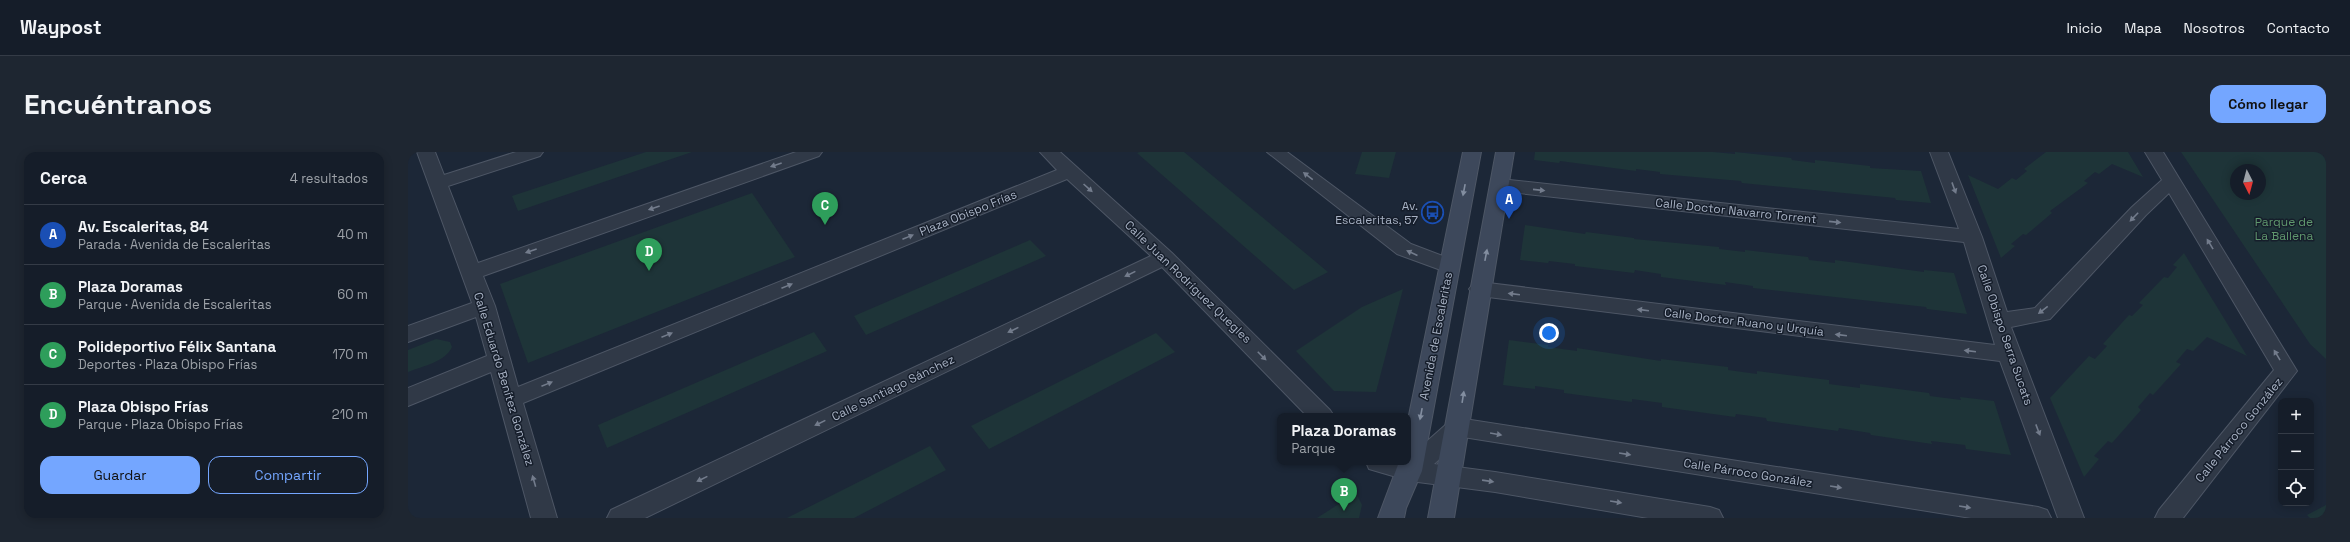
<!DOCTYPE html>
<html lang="es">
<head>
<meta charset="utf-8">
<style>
  body { margin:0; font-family:"Space Grotesk",sans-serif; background:#1e2631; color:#f1f3f6 }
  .controls { position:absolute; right:12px; bottom:12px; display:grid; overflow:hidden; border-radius:8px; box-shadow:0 2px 10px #0003 }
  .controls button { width:36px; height:36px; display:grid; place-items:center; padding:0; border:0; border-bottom:1px solid #343b46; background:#151d29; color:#f1f3f6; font:20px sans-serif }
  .compass { position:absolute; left:1822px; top:12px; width:36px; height:36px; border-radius:50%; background:#151d29; box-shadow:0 2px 10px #0003; rotate:174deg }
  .you { position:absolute; left:1141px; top:181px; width:14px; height:14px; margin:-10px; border:3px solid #fff; border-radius:50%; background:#1a73e8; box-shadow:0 0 0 6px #1a73e833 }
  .badge { display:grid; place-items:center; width:26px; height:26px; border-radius:50%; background:#74a6ff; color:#fff; font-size:13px; font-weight:700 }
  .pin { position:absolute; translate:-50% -33px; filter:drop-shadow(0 1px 2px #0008) }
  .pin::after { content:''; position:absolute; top:21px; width:14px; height:12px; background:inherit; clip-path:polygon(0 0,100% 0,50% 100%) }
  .popup { position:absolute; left:869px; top:261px; width:134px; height:52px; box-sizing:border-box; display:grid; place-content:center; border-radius:8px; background:#151d29; filter:drop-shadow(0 1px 3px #0005); font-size:13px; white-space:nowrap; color:#9da2a8 }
  .popup b { font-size:15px; color:#f1f3f6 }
  .popup::after { content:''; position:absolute; left:50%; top:100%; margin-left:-8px; border:8px solid transparent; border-top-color:#151d29 }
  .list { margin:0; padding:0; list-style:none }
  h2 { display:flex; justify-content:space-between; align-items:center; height:52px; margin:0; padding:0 16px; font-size:17px }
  h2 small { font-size:13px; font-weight:400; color:#9da2a8 }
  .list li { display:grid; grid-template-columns:26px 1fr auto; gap:12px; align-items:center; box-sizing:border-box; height:60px; padding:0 16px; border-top:1px solid #343b46 }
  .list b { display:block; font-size:15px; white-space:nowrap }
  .list p { margin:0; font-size:13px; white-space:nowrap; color:#9da2a8 }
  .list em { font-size:13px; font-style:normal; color:#9da2a8 }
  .actions { display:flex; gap:8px; padding:12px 16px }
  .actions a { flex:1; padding:9px 0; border:1px solid #74a6ff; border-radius:12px; text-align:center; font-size:14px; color:#74a6ff }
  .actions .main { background:#74a6ff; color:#111 }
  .icon { flex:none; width:22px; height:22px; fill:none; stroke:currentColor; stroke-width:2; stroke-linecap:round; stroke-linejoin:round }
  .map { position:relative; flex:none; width:1918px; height:366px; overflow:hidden; border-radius:12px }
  header { display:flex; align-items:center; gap:24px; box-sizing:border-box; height:56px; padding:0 20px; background:#151d29; border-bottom:1px solid #343b46 }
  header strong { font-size:19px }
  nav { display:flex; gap:22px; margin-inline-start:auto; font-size:14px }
  .intro { display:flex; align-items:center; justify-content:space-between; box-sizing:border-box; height:96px; padding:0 24px }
  h1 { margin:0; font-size:28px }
  .button { padding:10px 18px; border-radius:12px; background:#74a6ff; color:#111; font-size:14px; font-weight:700 }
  main { display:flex; gap:24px; padding:0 24px }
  aside { flex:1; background:#151d29; border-radius:12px; box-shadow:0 2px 10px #0003 }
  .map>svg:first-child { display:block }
  .green { fill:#1e3438; fill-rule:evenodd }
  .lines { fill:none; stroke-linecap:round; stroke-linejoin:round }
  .street-casing { stroke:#4d5665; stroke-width:2 }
  .secondary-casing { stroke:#4d5665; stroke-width:2 }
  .street { fill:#303947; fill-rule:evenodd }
  .secondary { fill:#3d485b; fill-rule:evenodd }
  .oneway { fill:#737c8c }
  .oneway2 { fill:#838ea0 }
  .labels { text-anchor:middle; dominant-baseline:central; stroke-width:3; stroke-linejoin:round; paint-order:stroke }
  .poi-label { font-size:12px; fill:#a9b3c5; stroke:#161e2b; text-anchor:end }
  .street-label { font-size:12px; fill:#a9b3c5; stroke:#161e2b }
  .park-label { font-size:12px; fill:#5f976d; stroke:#161e2b }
</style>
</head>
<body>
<header>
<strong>Waypost</strong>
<nav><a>Inicio</a><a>Mapa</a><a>Nosotros</a><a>Contacto</a></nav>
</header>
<div class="intro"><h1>Encuéntranos</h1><a class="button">Cómo llegar</a></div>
<main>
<aside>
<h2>Cerca<small>4 resultados</small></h2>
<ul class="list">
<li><span class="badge" style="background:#1a4fb4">A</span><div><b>Av. Escaleritas, 84</b><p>Parada · Avenida de Escaleritas</p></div><em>40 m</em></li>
<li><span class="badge" style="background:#2e9e5b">B</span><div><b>Plaza Doramas</b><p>Parque · Avenida de Escaleritas</p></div><em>60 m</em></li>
<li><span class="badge" style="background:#2e9e5b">C</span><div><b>Polideportivo Félix Santana</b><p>Deportes · Plaza Obispo Frías</p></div><em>170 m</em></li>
<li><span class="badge" style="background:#2e9e5b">D</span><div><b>Plaza Obispo Frías</b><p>Parque · Plaza Obispo Frías</p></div><em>210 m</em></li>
</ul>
<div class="actions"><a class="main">Guardar</a><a>Compartir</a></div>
</aside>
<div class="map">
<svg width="1918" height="366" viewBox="0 0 1918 366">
  <rect width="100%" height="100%" fill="#1c2737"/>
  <g class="green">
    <polygon points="238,0 284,0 110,59 104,44"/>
    <polygon points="732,0 776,0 920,120 886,138 729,1"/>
    <polygon points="954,0 988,0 981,26 947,22"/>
    <polygon points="1127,0 1305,0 1327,2 1327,0 1383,6 1384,8 1407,11 1407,8 1462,14 1462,16 1513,19 1523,51 1488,48 1487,46 1334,31 1333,29 1252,22 1252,20 1228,17 1228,19 1152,9 1151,11 1126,8"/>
    <polygon points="1638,0 1720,0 1735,25 1704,12 1691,22 1687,20 1676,29 1680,31 1642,59 1644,61 1618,83 1615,82 1603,92 1607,94 1593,106 1560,23 1590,37 1604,26 1608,28 1619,19 1616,17"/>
    <path d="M1773 0H1918V207L1902 192ZM1828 18H1852V42H1828Z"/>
    <polygon points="344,41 387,105 120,211 92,132"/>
    <polygon points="1117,73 1177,82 1178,80 1226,86 1226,87 1311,95 1311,97 1337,100 1337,98 1400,105 1401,108 1427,111 1427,108 1516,120 1516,118 1546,121 1559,162 1519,157 1518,155 1345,136 1345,134 1317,130 1318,133 1253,125 1253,122 1227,118 1226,121 1167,114 1167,112 1141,109 1140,111 1112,108"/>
    <polygon points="622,88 638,104 458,183 446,164"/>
    <polygon points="1776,101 1839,204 1799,185 1785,199 1779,197 1768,210 1773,212 1745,243 1742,241 1730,255 1733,258 1704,291 1700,289 1686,304 1691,307 1676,325 1642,246 1681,204 1687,207 1699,194 1695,192 1721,163 1724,164 1735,153 1731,151 1756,125 1760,126 1769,115 1765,113"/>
    <polygon points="995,137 968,240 926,239 888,199 954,155"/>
    <polygon points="406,180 419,199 199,296 190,273"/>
    <polygon points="748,181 767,200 581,297 563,274"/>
    <path d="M28 187 42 190 44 195C37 210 15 214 0 220V198Z"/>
    <polygon points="1101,188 1140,193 1140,195 1169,199 1169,196 1253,209 1253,207 1320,215 1320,218 1349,222 1349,219 1421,228 1421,232 1452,236 1452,232 1521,241 1522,244 1553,248 1552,245 1586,249 1603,303 1558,297 1557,293 1523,289 1524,292 1463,283 1462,281 1431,276 1430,279 1359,269 1358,266 1328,262 1327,265 1254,255 1254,251 1224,247 1224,250 1156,241 1156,238 1127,234 1127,237 1095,233"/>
    <polygon points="522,294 538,318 446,366 379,366"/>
    <polygon points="948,341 954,353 951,366 909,366"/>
    <polygon points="1918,353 1918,366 1902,366 1899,363"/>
  </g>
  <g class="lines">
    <defs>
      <g id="street">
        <polygon points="9,0 27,0 36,23 108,0 135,0 132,4 40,34 70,111 388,0 414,0 411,4 75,124 87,154 110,235 649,18 632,0 652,0 764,101 922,258 926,264 899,264 754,115 237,366 199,366 203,358 743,104 659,27 115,251 149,366 123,366 83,220 0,254 0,236 79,204 68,165 0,190 0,174 64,151"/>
        <polygon points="859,0 879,0 1003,92 1048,109 1051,114 1048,119 1041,121 989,102"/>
        <polygon points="1522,0 1540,0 1574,85 1599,160 1627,156 1724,55 1754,28 1737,0 1755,0 1889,219 1775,366 1747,366 1751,358 1866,218 1761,41 1738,63 1642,167 1603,175 1676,366 1650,366 1592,209 1072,144 1065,142 1061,137 1065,132 1072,130 1587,193 1556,90 1092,39 1085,37 1083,33 1085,29 1092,27 1551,77"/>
        <polygon points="1050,266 1630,355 1639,358 1643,366 1563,366 1055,285 1026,312 1087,320 1302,355 1311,358 1315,366 1240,366 1087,340 1002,329 961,317 958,310 1000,310 1000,306 1042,269"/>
      </g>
      <g id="secondary">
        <polygon points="1055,0 1073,0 1014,319 998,356 996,366 970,366 991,310 1000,310 1000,268"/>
        <polygon points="1088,0 1106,0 1046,366 1020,366"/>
      </g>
    </defs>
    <use href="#street" class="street-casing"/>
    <use href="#secondary" class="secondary-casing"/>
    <use href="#street" class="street"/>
    <use href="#secondary" class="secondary"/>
  </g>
  <defs><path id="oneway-solid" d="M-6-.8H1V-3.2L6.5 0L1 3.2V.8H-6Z"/></defs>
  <g class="oneway">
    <use href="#oneway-solid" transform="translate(368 13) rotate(161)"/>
    <use href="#oneway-solid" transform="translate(900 24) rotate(-143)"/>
    <use href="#oneway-solid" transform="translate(680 36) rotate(42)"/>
    <use href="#oneway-solid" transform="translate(1546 36) rotate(70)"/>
    <use href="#oneway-solid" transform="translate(1131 38) rotate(6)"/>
    <use href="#oneway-solid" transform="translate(246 56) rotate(161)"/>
    <use href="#oneway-solid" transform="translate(1726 65) rotate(134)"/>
    <use href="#oneway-solid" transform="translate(1427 70) rotate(6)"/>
    <use href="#oneway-solid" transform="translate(500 85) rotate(-22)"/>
    <use href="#oneway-solid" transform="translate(1802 92) rotate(-121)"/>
    <use href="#oneway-solid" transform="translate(123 99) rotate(161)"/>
    <use href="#oneway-solid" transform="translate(1004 101) rotate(-156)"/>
    <use href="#oneway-solid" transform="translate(722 122) rotate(154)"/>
    <use href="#oneway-solid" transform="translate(379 134) rotate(-22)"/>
    <use href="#oneway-solid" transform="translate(1106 142) rotate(-173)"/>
    <use href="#oneway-solid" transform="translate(1235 158) rotate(-173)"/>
    <use href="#oneway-solid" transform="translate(1635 158) rotate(142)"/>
    <use href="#oneway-solid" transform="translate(605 178) rotate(154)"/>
    <use href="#oneway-solid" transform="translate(259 183) rotate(-22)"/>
    <use href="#oneway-solid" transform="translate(1433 183) rotate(-173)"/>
    <use href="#oneway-solid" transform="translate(1562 199) rotate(-173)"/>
    <use href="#oneway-solid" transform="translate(1869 203) rotate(-121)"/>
    <use href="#oneway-solid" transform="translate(854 204) rotate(45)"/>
    <use href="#oneway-solid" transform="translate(139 232) rotate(-22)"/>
    <use href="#oneway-solid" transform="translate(412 271) rotate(154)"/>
    <use href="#oneway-solid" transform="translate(1630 278) rotate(69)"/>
    <use href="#oneway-solid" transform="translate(1088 282) rotate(10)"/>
    <use href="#oneway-solid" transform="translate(1217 302) rotate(9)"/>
    <use href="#oneway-solid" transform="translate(294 327) rotate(154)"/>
    <use href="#oneway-solid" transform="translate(126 329) rotate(-106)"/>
    <use href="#oneway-solid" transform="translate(1080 329) rotate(8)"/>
    <use href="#oneway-solid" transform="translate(1428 335) rotate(9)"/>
    <use href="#oneway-solid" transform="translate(1208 350) rotate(9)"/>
    <use href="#oneway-solid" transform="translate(1557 355) rotate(9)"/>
  </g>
  <g class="oneway2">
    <use href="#oneway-solid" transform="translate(1056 38) rotate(101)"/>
    <use href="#oneway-solid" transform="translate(1078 103) rotate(-79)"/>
    <use href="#oneway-solid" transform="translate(1055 245) rotate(-81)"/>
    <use href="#oneway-solid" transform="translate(1013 262) rotate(101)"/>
  </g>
  <defs>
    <symbol id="bus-ring" viewBox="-11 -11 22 22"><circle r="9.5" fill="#161e2b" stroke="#1a4fb4" stroke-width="1.5"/><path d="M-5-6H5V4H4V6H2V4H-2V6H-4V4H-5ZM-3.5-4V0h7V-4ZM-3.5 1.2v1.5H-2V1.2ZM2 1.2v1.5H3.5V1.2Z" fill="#1a4fb4"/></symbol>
  </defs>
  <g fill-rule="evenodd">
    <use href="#bus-ring" x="1012" y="48" width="25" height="25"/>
  </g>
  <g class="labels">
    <g class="poi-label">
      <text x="1010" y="54">Av.<tspan x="1010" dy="14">Escaleritas, 57</tspan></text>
    </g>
    <g class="street-label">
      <text transform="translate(1328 59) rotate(6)">Calle Doctor Navarro Torrent</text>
      <text transform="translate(560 61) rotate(-22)">Plaza Obispo Frías</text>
      <text transform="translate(780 130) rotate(44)">Calle Juan Rodríguez Quegles</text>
      <text transform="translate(1336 170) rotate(7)">Calle Doctor Ruano y Urquía</text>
      <text transform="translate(1597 183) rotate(71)">Calle Obispo Serra Sucats</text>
      <text transform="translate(1028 184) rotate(-79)">Avenida de Escaleritas</text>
      <text transform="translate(96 227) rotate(73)">Calle Eduardo Benítez González</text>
      <text transform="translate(485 236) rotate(-26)">Calle Santiago Sánchez</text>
      <text transform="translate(1831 278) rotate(-51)">Calle Párroco González</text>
      <text transform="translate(1340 321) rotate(9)">Calle Párroco González</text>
    </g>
    <g class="park-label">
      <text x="1876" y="70">Parque de<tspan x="1876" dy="14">La Ballena</tspan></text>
    </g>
  </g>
</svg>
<div class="controls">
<button>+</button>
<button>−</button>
<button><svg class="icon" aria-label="locate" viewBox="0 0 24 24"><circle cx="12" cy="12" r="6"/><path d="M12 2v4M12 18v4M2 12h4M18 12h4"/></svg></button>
</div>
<svg class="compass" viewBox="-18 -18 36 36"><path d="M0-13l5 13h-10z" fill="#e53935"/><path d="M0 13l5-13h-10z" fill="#9da2a8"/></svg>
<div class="you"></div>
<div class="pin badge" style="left:1101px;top:67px;background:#1a4fb4">A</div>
<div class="pin badge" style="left:936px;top:359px;background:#2e9e5b">B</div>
<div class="popup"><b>Plaza Doramas</b>Parque</div>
<div class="pin badge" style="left:417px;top:73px;background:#2e9e5b">C</div>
<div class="pin badge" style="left:241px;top:119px;background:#2e9e5b">D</div>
</div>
</main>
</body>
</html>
